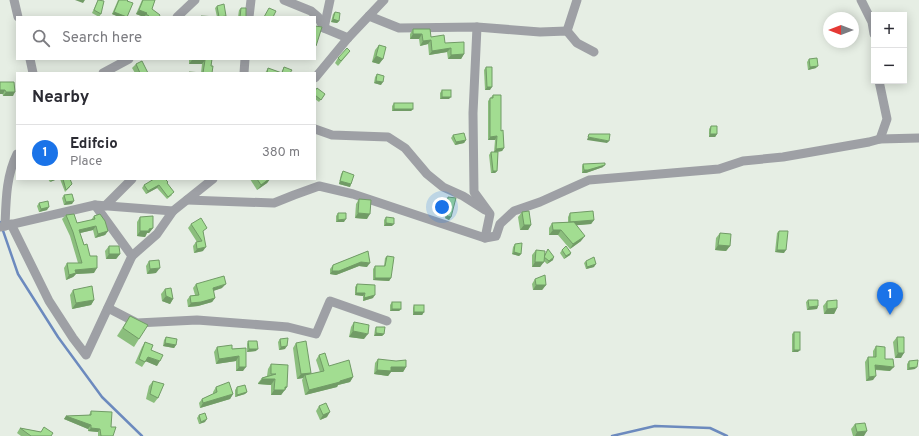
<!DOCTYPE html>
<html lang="en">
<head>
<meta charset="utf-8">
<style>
  body { margin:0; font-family:Overpass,sans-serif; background:#f2f2f3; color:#2b2b33 }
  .controls { position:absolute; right:12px; top:12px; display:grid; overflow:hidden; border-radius:0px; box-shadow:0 2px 10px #0003 }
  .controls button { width:36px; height:36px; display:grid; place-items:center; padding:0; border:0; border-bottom:1px solid #e1e1e2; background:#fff; color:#2b2b33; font:20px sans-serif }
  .compass { position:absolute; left:823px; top:12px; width:36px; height:36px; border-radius:50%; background:#fff; box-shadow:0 2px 10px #0003; rotate:270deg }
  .you { position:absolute; left:442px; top:207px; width:14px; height:14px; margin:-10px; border:3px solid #fff; border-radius:50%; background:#1a73e8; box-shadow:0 0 0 6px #1a73e833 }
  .badge { display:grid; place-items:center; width:26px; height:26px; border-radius:50%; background:#1a73e8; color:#fff; font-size:13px; font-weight:700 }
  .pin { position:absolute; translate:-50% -33px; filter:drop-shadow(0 1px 2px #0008) }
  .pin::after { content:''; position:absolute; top:21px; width:14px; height:12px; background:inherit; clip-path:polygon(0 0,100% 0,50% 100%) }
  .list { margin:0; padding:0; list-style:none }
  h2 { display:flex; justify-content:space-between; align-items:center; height:52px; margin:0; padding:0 16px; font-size:17px }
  h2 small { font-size:13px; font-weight:400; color:#7c7c81 }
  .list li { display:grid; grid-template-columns:26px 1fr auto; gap:12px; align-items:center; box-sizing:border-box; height:56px; padding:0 16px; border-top:1px solid #e1e1e2 }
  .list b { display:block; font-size:15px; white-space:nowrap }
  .list p { margin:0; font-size:13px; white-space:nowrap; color:#7c7c81 }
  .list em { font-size:13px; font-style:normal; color:#7c7c81 }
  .icon { flex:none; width:22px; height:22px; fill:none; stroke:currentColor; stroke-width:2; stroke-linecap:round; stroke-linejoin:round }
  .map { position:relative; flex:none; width:919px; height:436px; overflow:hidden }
  .search { position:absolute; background:#fff; box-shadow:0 2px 10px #0003; left:16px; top:16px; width:300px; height:44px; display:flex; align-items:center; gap:10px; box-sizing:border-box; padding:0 14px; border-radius:0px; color:#7c7c81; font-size:15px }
  .panel { position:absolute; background:#fff; box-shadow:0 2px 10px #0003; left:16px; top:72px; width:300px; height:108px; border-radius:0px }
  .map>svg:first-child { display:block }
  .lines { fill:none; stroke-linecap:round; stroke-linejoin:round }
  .stream { stroke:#6c8abe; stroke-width:2.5 }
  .street { stroke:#9ea0a5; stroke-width:9 }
  .wall { fill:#8bbe7d }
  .shaded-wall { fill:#719b66 }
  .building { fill:#a2dd91; stroke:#719b66 }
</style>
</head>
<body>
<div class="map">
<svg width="919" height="436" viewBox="0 0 919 436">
  <rect width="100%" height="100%" fill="#e6eee4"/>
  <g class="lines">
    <g class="stream">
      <polyline points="0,222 18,274 58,337 102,397 142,436"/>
      <polyline points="612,436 655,426 710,428 727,436"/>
    </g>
    <g class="street">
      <polyline points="14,0 18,17"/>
      <polyline points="284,0 311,11 318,17 324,28 348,38"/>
      <polyline points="861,0 872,22 874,34"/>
      <polyline points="369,16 399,28 477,27 540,32 567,31 577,43 594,52"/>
      <polyline points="177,17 195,0"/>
      <polyline points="249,17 251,0"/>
      <polyline points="477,27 473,113 474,192 490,214 485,238"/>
      <polyline points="324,28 330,0"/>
      <polyline points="567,31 577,0"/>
      <polyline points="30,59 33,73"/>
      <polyline points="103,73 129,59"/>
      <polyline points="244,73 245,59"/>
      <polyline points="315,78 348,38 384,0"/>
      <polyline points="879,81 887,119 880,139"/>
      <polyline points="315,129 332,135 388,137 405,148 427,174 443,187 463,196 485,210"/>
      <polyline points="187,200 274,203 294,195 319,186 353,194 485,238 496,236 500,224 514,211 540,202 589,180 719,169 743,161 783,157 869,142 880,139 919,138"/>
      <polyline points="105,206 132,179"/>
      <polyline points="11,224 49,301 73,338 86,355 132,256 95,205"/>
      <path d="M5 226C6 201 6 176 17 154"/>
      <polyline points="0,227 95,205 173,211 213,179"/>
      <polyline points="132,256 157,234 173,211"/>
      <polyline points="108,308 137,323 197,320 288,327 316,334 330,301 387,321"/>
    </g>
  </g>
  <g class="wall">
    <polygon points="98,0 101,14 99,17 92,13"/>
    <polygon points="118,0 128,0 127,17 119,17 112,14"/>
    <polygon points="142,0 155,0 152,9 159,17 144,17 136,14"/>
    <polygon points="217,6 225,17 217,17 215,8"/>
    <polygon points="241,8 246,17 238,17 239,10"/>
    <polygon points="335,12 339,21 337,23 331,22 333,14"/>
    <polygon points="413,29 431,37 445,43 464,54 461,59 448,59 447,52 429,55 428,44 420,46 419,39 410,39 410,34"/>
    <polygon points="379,45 383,59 379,64 372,62 375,50"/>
    <polygon points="350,51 338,66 335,63 338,58"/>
    <polygon points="189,59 212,59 211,66 212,73 189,73 189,72 201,73 202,64 189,64"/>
    <polygon points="809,59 816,68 808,70 807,62"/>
    <polygon points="136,64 148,73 135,73 132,68"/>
    <polygon points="284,67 290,73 265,73 268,68 281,73"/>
    <polygon points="486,67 490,90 485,90 484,70"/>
    <polygon points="377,74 381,85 374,83 375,77"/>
    <polygon points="0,82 13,96 3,96"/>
    <polygon points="442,90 449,99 440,99 440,93"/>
    <polygon points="315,91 325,94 319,102 315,99"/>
    <polygon points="493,95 504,148 502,151 498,152 497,171 495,173 491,173 489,155 491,152 494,152 495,140 488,140 488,101"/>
    <polygon points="394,103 413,109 411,111 392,111 392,106"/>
    <polygon points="711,126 717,134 715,137 709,137 709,129"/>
    <polygon points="453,135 466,140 464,143 455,145 451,138"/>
    <polygon points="583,164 603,167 586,173 582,173 582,166"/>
    <polygon points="343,171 351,184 350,187 339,184 341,174"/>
    <polygon points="48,179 56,179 55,180 50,182"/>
    <polygon points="60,179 70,179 70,187 65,192"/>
    <polygon points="250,179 270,179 267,183 257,190"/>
    <polygon points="167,183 172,195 167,199 157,188 146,194 142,188 144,185"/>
    <polygon points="64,195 72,204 64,205 62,198"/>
    <polygon points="448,197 451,217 449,220 445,218 447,199"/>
    <polygon points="359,199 367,219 355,218 356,204"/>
    <polygon points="39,203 47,210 39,212 37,206"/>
    <polygon points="522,212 531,225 528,230 520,230 518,217"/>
    <polygon points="338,213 344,222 336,222 336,216"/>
    <polygon points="570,213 594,220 591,224 577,225 581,241 570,249 558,235 549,235 549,228 552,223 568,222 568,217"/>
    <polygon points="66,215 77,223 91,220 94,216 108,231 105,235 95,238 93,230 80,233 94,273 76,274 73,277 66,280 64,268 67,263 78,263 70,236 62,219"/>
    <polygon points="140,217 153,228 149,233 147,233 145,237 137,236 137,222"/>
    <polygon points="386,217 392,226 384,226 384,220"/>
    <polygon points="191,224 204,233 203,233 203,251 194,253 193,246 196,242 197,242 188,228"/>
    <polygon points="779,231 784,253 775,252 777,233"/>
    <polygon points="720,233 730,246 726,251 715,250 716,238"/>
    <polygon points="515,244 521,254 519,256 512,254 513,247"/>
    <polygon points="109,246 120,254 116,259 106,259 105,251"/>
    <polygon points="548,249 553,260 547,264 544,261 540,267 532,267 532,255 536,250 545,255"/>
    <polygon points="562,250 571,253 570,255 564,259 560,253"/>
    <polygon points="368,251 367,267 359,266 336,275 330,274 330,269 333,265"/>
    <polygon points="387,256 391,278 389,281 373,280 373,269 375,266 384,266 385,258"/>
    <polygon points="149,261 156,273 147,274 146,266"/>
    <polygon points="586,261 594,267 586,269 584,263"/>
    <polygon points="535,279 546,285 542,290 533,290 532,284"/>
    <polygon points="196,284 222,288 213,291 215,298 212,302 198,306 188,307 187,300 190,296 195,295 193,288"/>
    <polygon points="357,284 373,298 363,301 363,296 355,295 355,287"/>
    <polygon points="165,289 173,299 170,304 162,301 161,294"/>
    <polygon points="73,290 94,300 91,305 72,309 70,295"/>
    <polygon points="808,300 818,306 817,309 807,310 806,302"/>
    <polygon points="827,301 837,308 834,314 824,314 823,306"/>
    <polygon points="392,302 401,309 399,311 390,311 390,305"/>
    <polygon points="414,305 424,312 422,315 413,315 413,308"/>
    <polygon points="130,316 139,339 134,347 117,336"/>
    <polygon points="354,322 364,339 349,337 351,327"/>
    <polygon points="376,327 384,334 382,336 374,336 375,329"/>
    <polygon points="794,332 798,352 792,352 792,334"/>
    <polygon points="166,337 176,345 174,348 163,346 164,340"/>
    <polygon points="897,337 901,358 895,358 893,342"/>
    <polygon points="280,339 285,349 279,350 278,342"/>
    <polygon points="248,341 256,351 247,352 247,344"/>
    <polygon points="145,342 151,350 157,366 146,361 142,367 135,363 142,347"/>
    <polygon points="296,343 311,373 310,374 320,372 316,360 319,355 329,366 353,377 350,382 338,385 337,387 305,395 302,380 303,378 297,379 293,348"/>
    <polygon points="876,346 885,359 890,371 875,370 873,380 866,381 865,362 868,357 873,357 873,351"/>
    <polygon points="217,347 232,349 246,348 243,371 236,371 236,361 216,364 214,352"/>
    <polygon points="378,359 406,367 403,372 391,372 388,376 374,374 375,363"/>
    <polygon points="909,361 915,369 907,370 907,364"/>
    <polygon points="271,364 287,387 281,395 271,395 271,385 258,384 258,383 262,378 267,376 268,369"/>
    <polygon points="153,381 158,398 154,403 146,399 149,386"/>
    <polygon points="216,387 233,394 230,399 200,408 199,403 202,399 213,394 213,392"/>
    <polygon points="237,387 247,392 245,394 235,397 235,390"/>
    <polygon points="319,406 327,417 320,420 316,411"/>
    <polygon points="91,411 111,427 113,436 98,436 98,432 88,431 88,429 64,419 66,416 89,415"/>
    <polygon points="199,415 205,422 199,424 197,418"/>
    <polygon points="855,424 864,436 853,436 851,429"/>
    <polygon points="20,428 41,432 51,436 21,436 17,433"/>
  </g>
  <g class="shaded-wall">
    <polygon points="75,0 85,0 83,3"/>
    <polygon points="139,10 147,13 144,17 136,14"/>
    <polygon points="114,12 127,17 119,17 112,14"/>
    <polygon points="333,19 339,21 337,23 331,22"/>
    <polygon points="413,34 422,34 419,39 410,39"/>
    <polygon points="431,40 428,44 420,46 423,41"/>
    <polygon points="451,48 447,52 429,55 432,51"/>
    <polygon points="464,54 461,59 448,59 451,55"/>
    <polygon points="376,56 383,59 379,64 372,62"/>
    <polygon points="192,60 205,60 202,64 189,64"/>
    <polygon points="818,66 816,68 808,70 810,67"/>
    <polygon points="376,81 383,82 381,85 374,83"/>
    <polygon points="487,87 492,87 490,90 485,90"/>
    <polygon points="0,90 5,90 3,94 0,94"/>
    <polygon points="6,92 15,92 13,96 3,96"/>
    <polygon points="442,97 451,97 449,99 440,99"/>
    <polygon points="394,109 413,109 411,111 392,111"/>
    <polygon points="710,134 717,134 715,137 709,137"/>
    <polygon points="497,136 495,140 488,140 490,137"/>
    <polygon points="588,137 609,141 607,143 587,140"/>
    <polygon points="466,140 464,143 455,145 456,142"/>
    <polygon points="504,148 502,151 494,152 496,149"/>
    <polygon points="605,165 603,167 586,173 582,173 584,170"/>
    <polygon points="493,171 497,171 495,173 491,173"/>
    <polygon points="53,179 56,179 55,180 50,182"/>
    <polygon points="269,179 270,179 267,183 257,190 261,185"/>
    <polygon points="340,181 351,184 350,187 339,184"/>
    <polygon points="159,185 157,188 146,194 148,191"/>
    <polygon points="74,201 72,204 64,205 66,202"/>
    <polygon points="49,207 47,210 39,212 41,209"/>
    <polygon points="358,213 370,214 367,219 355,218"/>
    <polygon points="447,216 451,217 449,220 445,218"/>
    <polygon points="346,219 344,222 336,222 338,220"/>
    <polygon points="594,220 591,224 568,226 570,222"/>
    <polygon points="386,223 394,224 392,226 384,226"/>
    <polygon points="524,225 531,225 528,230 520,230"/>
    <polygon points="96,226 93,230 76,234 79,230"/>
    <polygon points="153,228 149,233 147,233 145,237 137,236 140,231"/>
    <polygon points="553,230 561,230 558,235 549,235"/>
    <polygon points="108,231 105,235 95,238 98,234"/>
    <polygon points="585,236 581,241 570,249 573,244"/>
    <polygon points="718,245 730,246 726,251 715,250"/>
    <polygon points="206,247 203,251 194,253 197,249"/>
    <polygon points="777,250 786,250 784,253 775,252"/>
    <polygon points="514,252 521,254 519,256 512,254"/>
    <polygon points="571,253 570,255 564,259 566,256"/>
    <polygon points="109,254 120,254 116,259 106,259"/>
    <polygon points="554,257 553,260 547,264 549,261"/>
    <polygon points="361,262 370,263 367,267 359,266 336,275 330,274 332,271"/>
    <polygon points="535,262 544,262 540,267 532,267"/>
    <polygon points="596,264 594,267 586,269 587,267"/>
    <polygon points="97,268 94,273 76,274 73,277 66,280 69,275 75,270"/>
    <polygon points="160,268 156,273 147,274 150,269"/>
    <polygon points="375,278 391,278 389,281 373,280"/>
    <polygon points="226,284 222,288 210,292 213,288"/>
    <polygon points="536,285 546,285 542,290 533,290"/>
    <polygon points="356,293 365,293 363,296 355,295"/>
    <polygon points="375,295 373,298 363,301 364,298"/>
    <polygon points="166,296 173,299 170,304 162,301"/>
    <polygon points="215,298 212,302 198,306 188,307 191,303"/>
    <polygon points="94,300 91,305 72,309 76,303"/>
    <polygon points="818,306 817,309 807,310 809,307"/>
    <polygon points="837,308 834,314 824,314 827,309"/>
    <polygon points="392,309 401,309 399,311 390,311"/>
    <polygon points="414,312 424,312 422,315 413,315"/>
    <polygon points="353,331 368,334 364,339 349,337"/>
    <polygon points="376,333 384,334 382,336 374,336"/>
    <polygon points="165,343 176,345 174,348 163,346"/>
    <polygon points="287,346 285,349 279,350 281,347"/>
    <polygon points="249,349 258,349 256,351 247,352"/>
    <polygon points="794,350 800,350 798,352 792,352"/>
    <polygon points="898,353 904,353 901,358 895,358"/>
    <polygon points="239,356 236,361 216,364 219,359"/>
    <polygon points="148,357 160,361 157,366 145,361"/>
    <polygon points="875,365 894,367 890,371 872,369"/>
    <polygon points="239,367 246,367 243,371 236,371"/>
    <polygon points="391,367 406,367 403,372 391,372 388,376 374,374 377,370"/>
    <polygon points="917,367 915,369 907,370 909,368"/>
    <polygon points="311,373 307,378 305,375 303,378 297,379 301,374"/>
    <polygon points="876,376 873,380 866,381 869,377"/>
    <polygon points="353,377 350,382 338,385 337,387 305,395 309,390"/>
    <polygon points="262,379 275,379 271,385 258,384"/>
    <polygon points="285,387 287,387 281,395 271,395 274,390"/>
    <polygon points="247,392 245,394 235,397 237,395"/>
    <polygon points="233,394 230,399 200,408 203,403"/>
    <polygon points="330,412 327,417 320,420 323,415"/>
    <polygon points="66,416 91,425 88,429 64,419"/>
    <polygon points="207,419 205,422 199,424 201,422"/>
    <polygon points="91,428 100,429 98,432 88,431"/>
    <polygon points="867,431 864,436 855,436 857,432"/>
  </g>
  <g class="building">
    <polygon points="98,0 104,1 101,14 94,10"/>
    <polygon points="119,0 128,0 127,1 133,3 127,17 114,12"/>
    <polygon points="143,0 155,0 152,9 160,15 159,17 148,17 149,16 146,14 147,13 139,10"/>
    <polygon points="224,4 226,16 219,17 217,6"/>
    <polygon points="241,8 246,8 246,17 240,17"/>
    <polygon points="269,8 276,11 273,17 264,17"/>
    <polygon points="335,12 340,13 339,21 333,19"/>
    <polygon points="201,16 217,17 201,17"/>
    <polygon points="315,26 322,27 316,46 315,46"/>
    <polygon points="413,29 430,29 431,37 444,35 445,43 464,42 464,54 451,55 451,48 432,51 431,40 423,41 422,34 413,34"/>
    <polygon points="379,45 386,47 383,59 376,56"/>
    <polygon points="347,48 350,51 341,61 338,58"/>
    <polygon points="817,58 818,66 810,67 809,59"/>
    <polygon points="192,59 212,59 211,66 213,66 212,73 189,73 189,72 203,73 205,60 192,60"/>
    <polygon points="142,61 148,73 140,73 136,64"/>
    <polygon points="284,67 292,70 290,73 267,73 268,68 282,73"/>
    <polygon points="486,67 492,67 492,87 487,87"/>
    <polygon points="377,74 384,76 383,82 376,81"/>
    <polygon points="0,82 14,82 15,92 6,92 5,90 0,90"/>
    <polygon points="317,88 325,94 321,100 315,95 315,91"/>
    <rect x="442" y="90" width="9" height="7"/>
    <polygon points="493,95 501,95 501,131 503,130 504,148 496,149 497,136 490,137 490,98 493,98"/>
    <rect x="394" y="103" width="19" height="6"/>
    <polygon points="711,126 717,126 717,134 710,134"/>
    <polygon points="464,133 466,140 456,142 453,135"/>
    <polygon points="589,134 610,134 609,141 588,137"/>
    <polygon points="491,152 498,152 497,171 493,171"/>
    <polygon points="605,163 605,165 588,170 584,170 583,164"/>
    <polygon points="343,171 354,175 351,184 340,181"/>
    <polygon points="63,179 70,179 72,184 66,190"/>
    <polygon points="154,179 165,179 168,182 167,183 174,192 168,197 159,185 148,191 144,185"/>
    <polygon points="257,179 269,179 261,185"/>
    <polygon points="72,194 74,201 66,202 64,195"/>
    <polygon points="448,197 456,198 451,217 447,216"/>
    <polygon points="359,199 371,200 370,214 358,213"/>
    <polygon points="48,201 49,207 41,209 39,203"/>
    <polygon points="529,211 531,225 524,225 522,212"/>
    <polygon points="593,211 594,220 570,222 570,213"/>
    <polygon points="338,213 346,213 346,219 338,220"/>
    <polygon points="74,214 77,223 95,219 94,216 100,214 105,221 108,231 98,234 96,226 79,230 84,245 87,244 90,256 97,256 97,268 75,270 76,273 69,275 67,263 82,263 73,232 66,215"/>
    <polygon points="153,216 153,228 149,229 149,231 140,231 140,217"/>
    <polygon points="386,217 394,218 394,224 386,223"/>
    <polygon points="201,218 207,228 203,231 206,247 197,249 196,242 202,241 191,224"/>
    <polygon points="574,222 585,236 573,244 561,230 553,230 552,223"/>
    <polygon points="779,231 788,231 786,250 777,250"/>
    <polygon points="720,233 731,234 730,246 718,245"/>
    <polygon points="522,243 521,254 514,252 515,244"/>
    <polygon points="109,246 119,246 120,254 109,254"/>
    <polygon points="566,246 571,253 566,256 562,250"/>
    <polygon points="548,249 554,257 549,261 544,257"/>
    <polygon points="536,250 545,251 544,262 535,262"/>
    <polygon points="368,251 370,263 361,262 339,271 332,271 333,265"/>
    <polygon points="387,256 394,257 391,278 375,278 375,266 385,266"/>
    <polygon points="594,257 596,264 587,267 586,261"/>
    <polygon points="159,260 160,268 150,269 149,261"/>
    <polygon points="545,275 546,285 536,285 535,279"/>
    <polygon points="224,276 226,284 213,288 215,298 201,302 191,303 190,296 199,295 196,284"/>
    <polygon points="357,284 375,285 375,295 364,298 365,293 356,293"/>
    <polygon points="92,286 94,300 76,303 73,290"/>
    <polygon points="171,288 173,299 166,296 165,289"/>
    <polygon points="808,300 818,300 818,306 809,307"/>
    <polygon points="837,300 837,308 827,309 827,301"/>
    <rect x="392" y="302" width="9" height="7"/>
    <rect x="414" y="305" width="10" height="7"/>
    <polygon points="130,316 148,325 139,339 123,328"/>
    <polygon points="354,322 369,325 368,334 353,331"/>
    <polygon points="376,327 385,327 384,334 376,333"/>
    <rect x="794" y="332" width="6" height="18"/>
    <polygon points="166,337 177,339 176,345 165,343"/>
    <polygon points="897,337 904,337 904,353 898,353"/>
    <polygon points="288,338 287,346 281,347 280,339"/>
    <polygon points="248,341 257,341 258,349 249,349"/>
    <polygon points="306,341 311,373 301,374 296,343"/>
    <polygon points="145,342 153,345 151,350 163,355 160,361 148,357 145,362 139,359"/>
    <polygon points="232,345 232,349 246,348 246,367 239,367 239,356 219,359 217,347"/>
    <polygon points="876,346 885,347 885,359 893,359 894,367 875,365 876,376 869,377 868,357 876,357"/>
    <polygon points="325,353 329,366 349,360 353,377 340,381 340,382 309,390 305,375 324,371 319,355"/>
    <polygon points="378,359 396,361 406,360 406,367 391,367 391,371 377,370"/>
    <polygon points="918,360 917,367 909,368 909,361"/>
    <polygon points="271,364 288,365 287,387 285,387 285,390 274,390 275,379 262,379 262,378 276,374 271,374"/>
    <polygon points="153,381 164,384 158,398 150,394"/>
    <polygon points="229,382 233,394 203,403 202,399 217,392 216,387"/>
    <polygon points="245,385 247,392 237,395 237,387"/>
    <polygon points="326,403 330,412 323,415 319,406"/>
    <polygon points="91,411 112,412 111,427 116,427 113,436 101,436 100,429 91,428 91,425 66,416 91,415"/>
    <polygon points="205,413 207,419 201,422 199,415"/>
    <polygon points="865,423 867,431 857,432 855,424"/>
    <polygon points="44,427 53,433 51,436 31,436 20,428 41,432"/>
  </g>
</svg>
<div class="controls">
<button>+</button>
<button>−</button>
</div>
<svg class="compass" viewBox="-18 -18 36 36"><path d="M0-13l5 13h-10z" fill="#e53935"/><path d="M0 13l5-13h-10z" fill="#7c7c81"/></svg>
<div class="you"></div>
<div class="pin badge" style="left:890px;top:315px">1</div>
<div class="search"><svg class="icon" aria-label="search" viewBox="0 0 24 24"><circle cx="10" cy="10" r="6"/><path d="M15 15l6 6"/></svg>Search here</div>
<section class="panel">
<h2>Nearby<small></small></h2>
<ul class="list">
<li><span class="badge">1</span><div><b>Edifcio</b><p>Place</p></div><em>380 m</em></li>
</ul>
</section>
</div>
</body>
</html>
